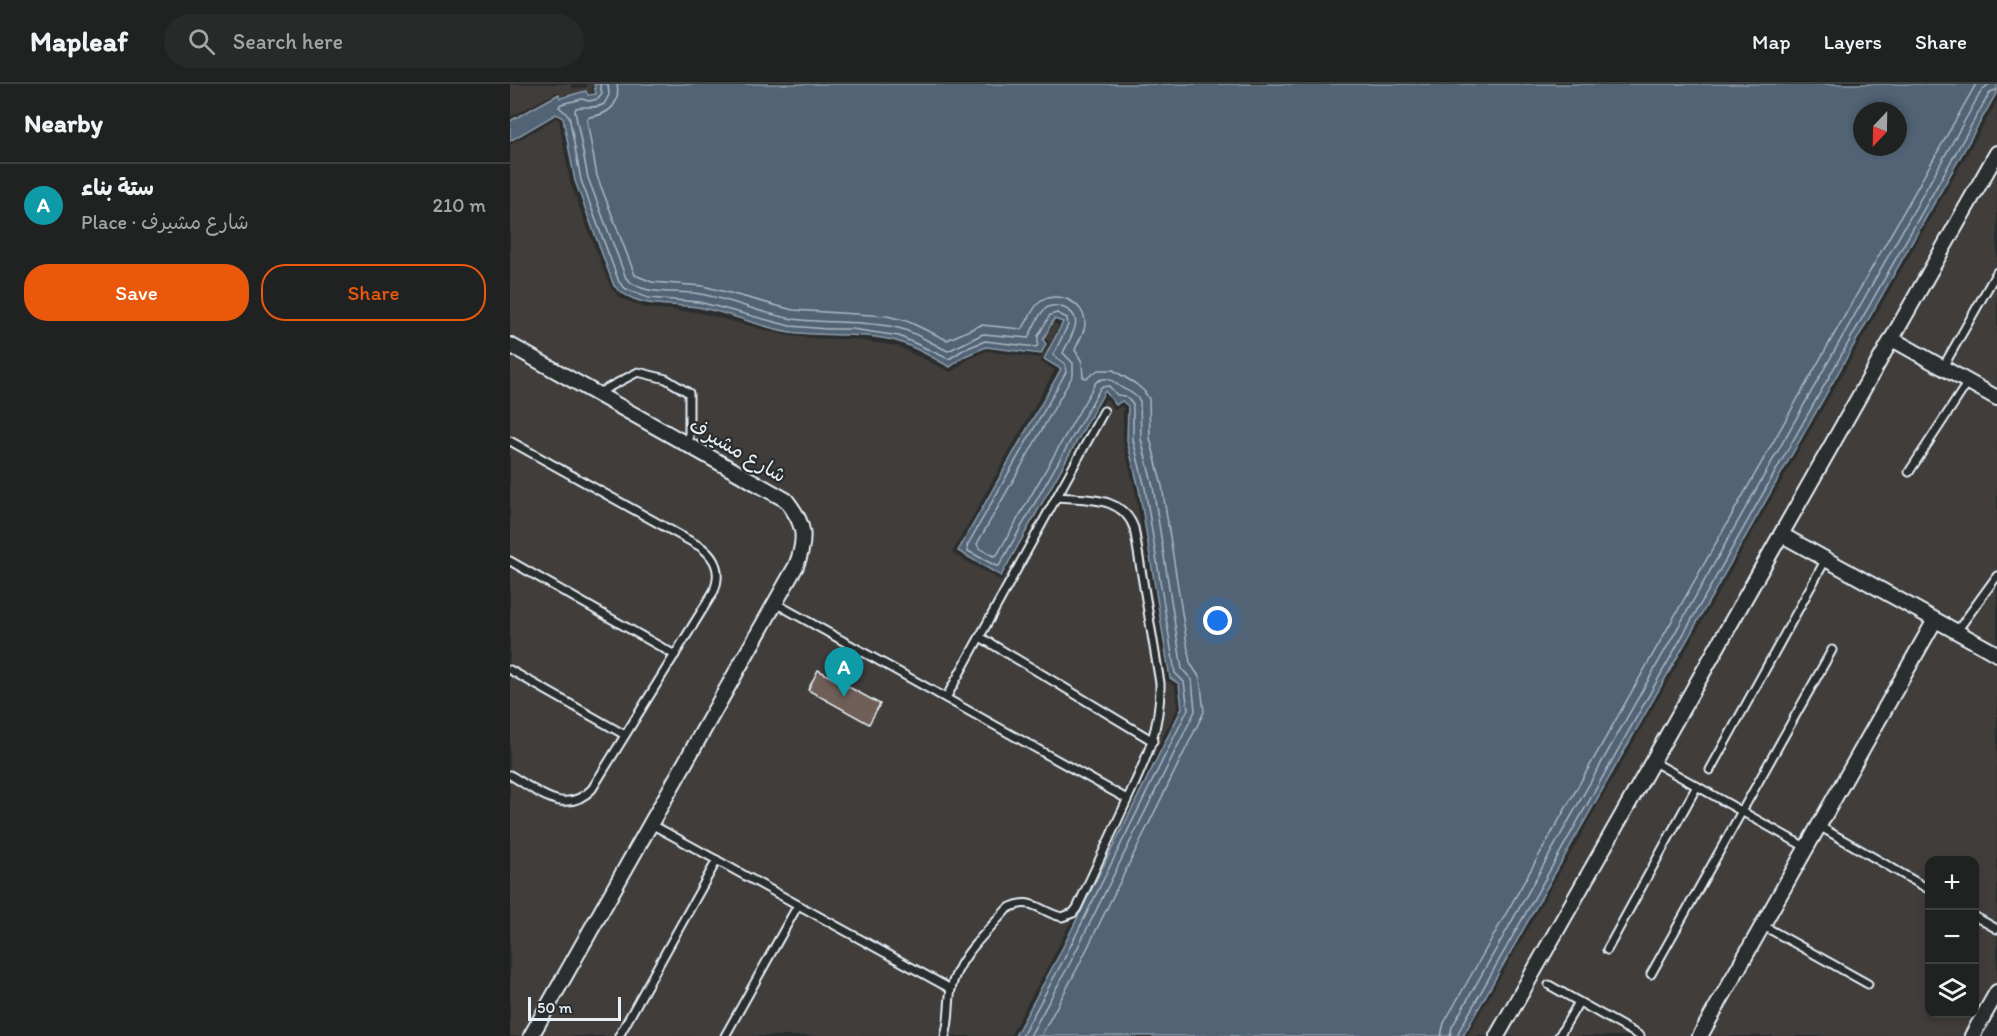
<!DOCTYPE html>
<html lang="en">
<head>
<meta charset="utf-8">
<style>
  body { margin:0; font-family:Itim,"Playpen Sans Arabic",sans-serif; background:#282a2a; color:#f1f3f6 }
  .controls { position:absolute; right:18px; bottom:18px; display:grid; overflow:hidden; border-radius:12px; box-shadow:0 3px 9px #0003 }
  .controls button { width:54px; height:54px; display:grid; place-items:center; padding:0; border:0; border-bottom:2px solid #3d3f40; background:#202222; color:#f1f3f6; font:30px sans-serif }
  .compass { position:absolute; left:1343px; top:18px; width:54px; height:54px; border-radius:50%; background:#202222; box-shadow:0 3px 9px #0003; rotate:202deg }
  .scale { position:absolute; left:18px; bottom:15px; width:93px; box-sizing:border-box; padding-left:6px; border:3px solid #e8f1f8; border-top:0; font-size:16px; line-height:21px; white-space:nowrap; color:#e8f1f8; -webkit-text-stroke:4px #2a2d2e; paint-order:stroke }
  .you { position:absolute; left:708px; top:537px; width:21px; height:21px; margin:-15px; border:4px solid #fff; border-radius:50%; background:#1a73e8; box-shadow:0 0 0 9px #1a73e833 }
  .badge { display:grid; place-items:center; width:39px; height:39px; border-radius:50%; background:#ea580c; color:#fff; font-size:20px; font-weight:700 }
  .pin { position:absolute; translate:-50% -50px; filter:drop-shadow(0 2px 3px #0008) }
  .pin::after { content:''; position:absolute; top:32px; width:21px; height:18px; background:inherit; clip-path:polygon(0 0,100% 0,50% 100%) }
  .list { margin:0; padding:0; list-style:none }
  h2 { display:flex; justify-content:space-between; align-items:center; height:78px; margin:0; padding:0 24px; font-size:26px }
  h2 small { font-size:20px; font-weight:400; color:#a2a4a5 }
  .list li { display:grid; grid-template-columns:39px 1fr auto; gap:18px; align-items:center; box-sizing:border-box; height:84px; padding:0 24px; border-top:2px solid #3d3f40 }
  .list b { display:block; font-size:22px; white-space:nowrap }
  .list p { margin:0; font-size:20px; white-space:nowrap; color:#a2a4a5 }
  .list em { font-size:20px; font-style:normal; color:#a2a4a5 }
  .actions { display:flex; gap:12px; padding:18px 24px }
  .actions a { flex:1; padding:14px 0; border:2px solid #ea580c; border-radius:24px; text-align:center; font-size:21px; color:#ea580c }
  .actions .main { background:#ea580c; color:#fff }
  .icon { flex:none; width:33px; height:33px; fill:none; stroke:currentColor; stroke-width:2; stroke-linecap:round; stroke-linejoin:round }
  .map { position:relative; flex:none; width:1487px; height:952px; overflow:hidden }
  header { display:flex; align-items:center; gap:36px; box-sizing:border-box; height:84px; padding:0 30px; background:#202222; border-bottom:2px solid #3d3f40 }
  header strong { font-size:28px }
  nav { display:flex; gap:33px; margin-inline-start:auto; font-size:21px }
  .search { width:420px; height:54px; background:#282a2a; display:flex; align-items:center; gap:15px; box-sizing:border-box; padding:0 21px; border-radius:33px; color:#a2a4a5; font-size:22px }
  main { display:flex }
  aside { flex:1; background:#202222 }
  .map>svg:first-child { display:block }
  .built { fill:#3f3c3b; fill-rule:evenodd }
  .water { fill:#516374; stroke:#8d9ca9; stroke-width:1.5; fill-rule:evenodd }
  .lines { fill:none; stroke-linecap:round; stroke-linejoin:round }
  .shore { stroke:#acb8c3; stroke-width:1.5 }
  .building { fill:#705f58; stroke:#e8f1f8; stroke-width:1.5 }
  .service-casing { stroke:#e8f1f8; stroke-width:11 }
  .minor-casing { stroke:#e8f1f8; stroke-width:18 }
  .service { stroke:#2a2d2e; stroke-width:7 }
  .minor { stroke:#2a2d2e; stroke-width:14 }
  .labels { text-anchor:middle; dominant-baseline:central; stroke-width:4.5; stroke-linejoin:round; paint-order:stroke }
  .street-label { font-size:20px; fill:#e8f1f8; stroke:#2a2d2e }
</style>
</head>
<body>
<header>
<strong>Mapleaf</strong>
<div class="search"><svg class="icon" aria-label="search" viewBox="0 0 24 24"><circle cx="10" cy="10" r="6"/><path d="M15 15l6 6"/></svg>Search here</div>
<nav><a>Map</a><a>Layers</a><a>Share</a></nav>
</header>
<main>
<aside>
<h2>Nearby<small></small></h2>
<ul class="list">
<li><span class="badge" style="background:#0f9aa8">A</span><div><b>ستة بناء</b><p>Place · شارع مشيرف</p></div><em>210 m</em></li>
</ul>
<div class="actions"><a class="main">Save</a><a>Share</a></div>
</aside>
<div class="map">
<svg width="1487" height="952" viewBox="0 0 1487 952">
  <rect width="100%" height="100%" fill="#2a2d2e"/>
  <filter id="ink" filterUnits="userSpaceOnUse"><feTurbulence type="fractalNoise" baseFrequency=".0167" numOctaves="2"/><feDisplacementMap in="SourceGraphic" scale="12" xChannelSelector="R" yChannelSelector="G"/><feConvolveMatrix kernelMatrix="1 2 1 2 8 2 1 2 1" color-interpolation-filters="sRGB"/></filter>
  <g filter="url(#ink)">
    <g class="built">
      <polygon points="0,0 61,0 63,5 77,3 77,0 82,0 83,8 79,9 77,6 51,12 49,7 0,33"/>
      <path d="M1487 17V919L1468 952H957ZM1420 776H1464V930H1420Z"/>
      <polygon points="46,34 49,36 60,98 73,133 101,204 110,214 136,224 187,228 278,252 317,255 342,255 387,262 441,288 457,276 476,267 531,274 539,259 535,254 544,239 549,242 531,278 545,286 442,469 492,497 596,314 605,326 611,322 613,324 613,358 625,406 656,596 665,602 668,623 544,871 500,952 0,952 0,61"/>
    </g>
    <path class="water" d="M84 0H1487V8L953 952H505L548 873 672 624 669 600 660 594 629 405 617 357 618 322 612 317 606 321 595 307 491 492 448 467 551 285 534 275 553 238 544 235 533 256 536 260 531 270 476 263 455 272 440 283C423 274 404 262 386 257 352 248 315 253 280 248 249 243 218 228 187 223 157 219 127 225 104 202L65 97 53 34 46 30 0 57V37L49 10 50 14 76 7 78 11 86 10ZM1352 27H1388V63H1352Z"/>
    <g class="lines">
      <g class="shore">
        <polyline points="90,0 92,10 88,15 79,17 72,15 51,20 49,23 59,32 71,96 109,198 116,205 138,214 189,218 280,242 317,245 342,245 389,252 439,275 453,266 475,257 526,263 528,261 528,252 540,231 547,229 557,234 558,241 543,271 555,280 556,288 457,462 458,467 486,482 489,482 591,303 599,302 607,311 615,312 623,320 623,356 635,404 665,589 674,598 678,625 554,875 512,952"/>
        <path d="M98 0 99 11 94 20C84 26 76 21 66 24L65 27 78 94 116 194C133 213 166 206 190 210 221 215 251 230 283 235 318 240 354 236 388 244 406 248 422 260 438 267L473 250 518 254C523 246 527 232 535 225 541 220 547 221 554 224 577 233 560 253 553 269L563 279V291L467 460 469 464 483 472 487 471 586 298C596 292 601 295 609 302 617 308 622 306 630 317L631 355 643 403 672 585 682 596 685 627 560 879 520 952"/>
        <path d="M107 0C111 21 98 31 79 33L77 37 87 92 125 191 142 198 193 202 283 226 377 232 397 237 437 256 471 241 512 245C519 236 522 224 530 218 547 205 576 219 575 240 575 249 568 257 565 266L572 278 573 293 577 294 588 286H603L626 300 634 307 639 315 640 354 652 402 680 579 690 594 694 628 568 883 531 952"/>
        <polyline points="931,952 934,939 1466,0"/>
        <polyline points="940,952 942,943 1472,6 1479,0"/>
        <polyline points="948,952 949,947 1479,10 1482,7 1487,6"/>
      </g>
    </g>
    <polygon class="building" points="308,586 370,620 359,640 298,606"/>
    <g class="lines">
      <defs>
        <g id="service">
          <polyline points="1433,283 1487,188"/>
          <polyline points="88,309 128,288 156,295 179,309 179,361"/>
          <path d="M0 357 191 463C207 475 211 489 204 507L82 705C54 733 28 707 0 691"/>
          <polyline points="1399,388 1458,298"/>
          <polyline points="0,477 165,571"/>
          <polyline points="265,519 617,715"/>
          <polyline points="1447,547 1487,492"/>
          <polyline points="470,553 643,657"/>
          <polyline points="0,586 115,651"/>
          <polyline points="436,614 594,327"/>
          <polyline points="1142,677 1297,764"/>
          <polyline points="1200,686 1316,475"/>
          <polyline points="141,740 441,905"/>
          <polyline points="1309,742 1420,806"/>
          <polyline points="1464,832 1487,845"/>
          <polyline points="1252,841 1358,900"/>
          <polyline points="1097,866 1187,702"/>
          <polyline points="1141,890 1322,566"/>
          <polyline points="1039,901 1130,952"/>
          <polyline points="109,952 207,776"/>
          <polyline points="215,952 288,821"/>
          <path d="M435 952C440 937 438 921 441 905 448 873 476 849 497 825 523 811 529 828 552 833L563 829 567 824C582 792 597 759 612 727 632 683 651 650 650 599L624 444C612 411 576 416 547 413"/>
          <polyline points="1049,952 1069,918"/>
        </g>
        <g id="minor">
          <polyline points="1382,255 1487,314"/>
          <path d="M0 261 276 416C295 440 297 454 286 482L21 952"/>
          <polyline points="1272,451 1487,570"/>
          <polyline points="987,952 1487,69"/>
          <polyline points="1190,952 1425,536"/>
          <polyline points="1462,952 1487,908"/>
        </g>
      </defs>
      <use href="#service" class="service-casing"/>
      <use href="#minor" class="minor-casing"/>
      <use href="#service" class="service"/>
      <use href="#minor" class="minor"/>
    </g>
  </g>
  <g class="labels">
    <g class="street-label">
      <text transform="translate(228 366) rotate(30)">شارع مشيرف</text>
    </g>
  </g>
</svg>
<div class="controls">
<button>+</button>
<button>−</button>
<button><svg class="icon" aria-label="layers" viewBox="0 0 24 24"><path d="M12 4l9 5-9 5-9-5zM3 14l9 5 9-5"/></svg></button>
</div>
<svg class="compass" viewBox="-18 -18 36 36"><path d="M0-13l5 13h-10z" fill="#e53935"/><path d="M0 13l5-13h-10z" fill="#a2a4a5"/></svg>
<div class="scale">50 m</div>
<div class="you"></div>
<div class="pin badge" style="left:334px;top:613px;background:#0f9aa8">A</div>
</div>
</main>
</body>
</html>
